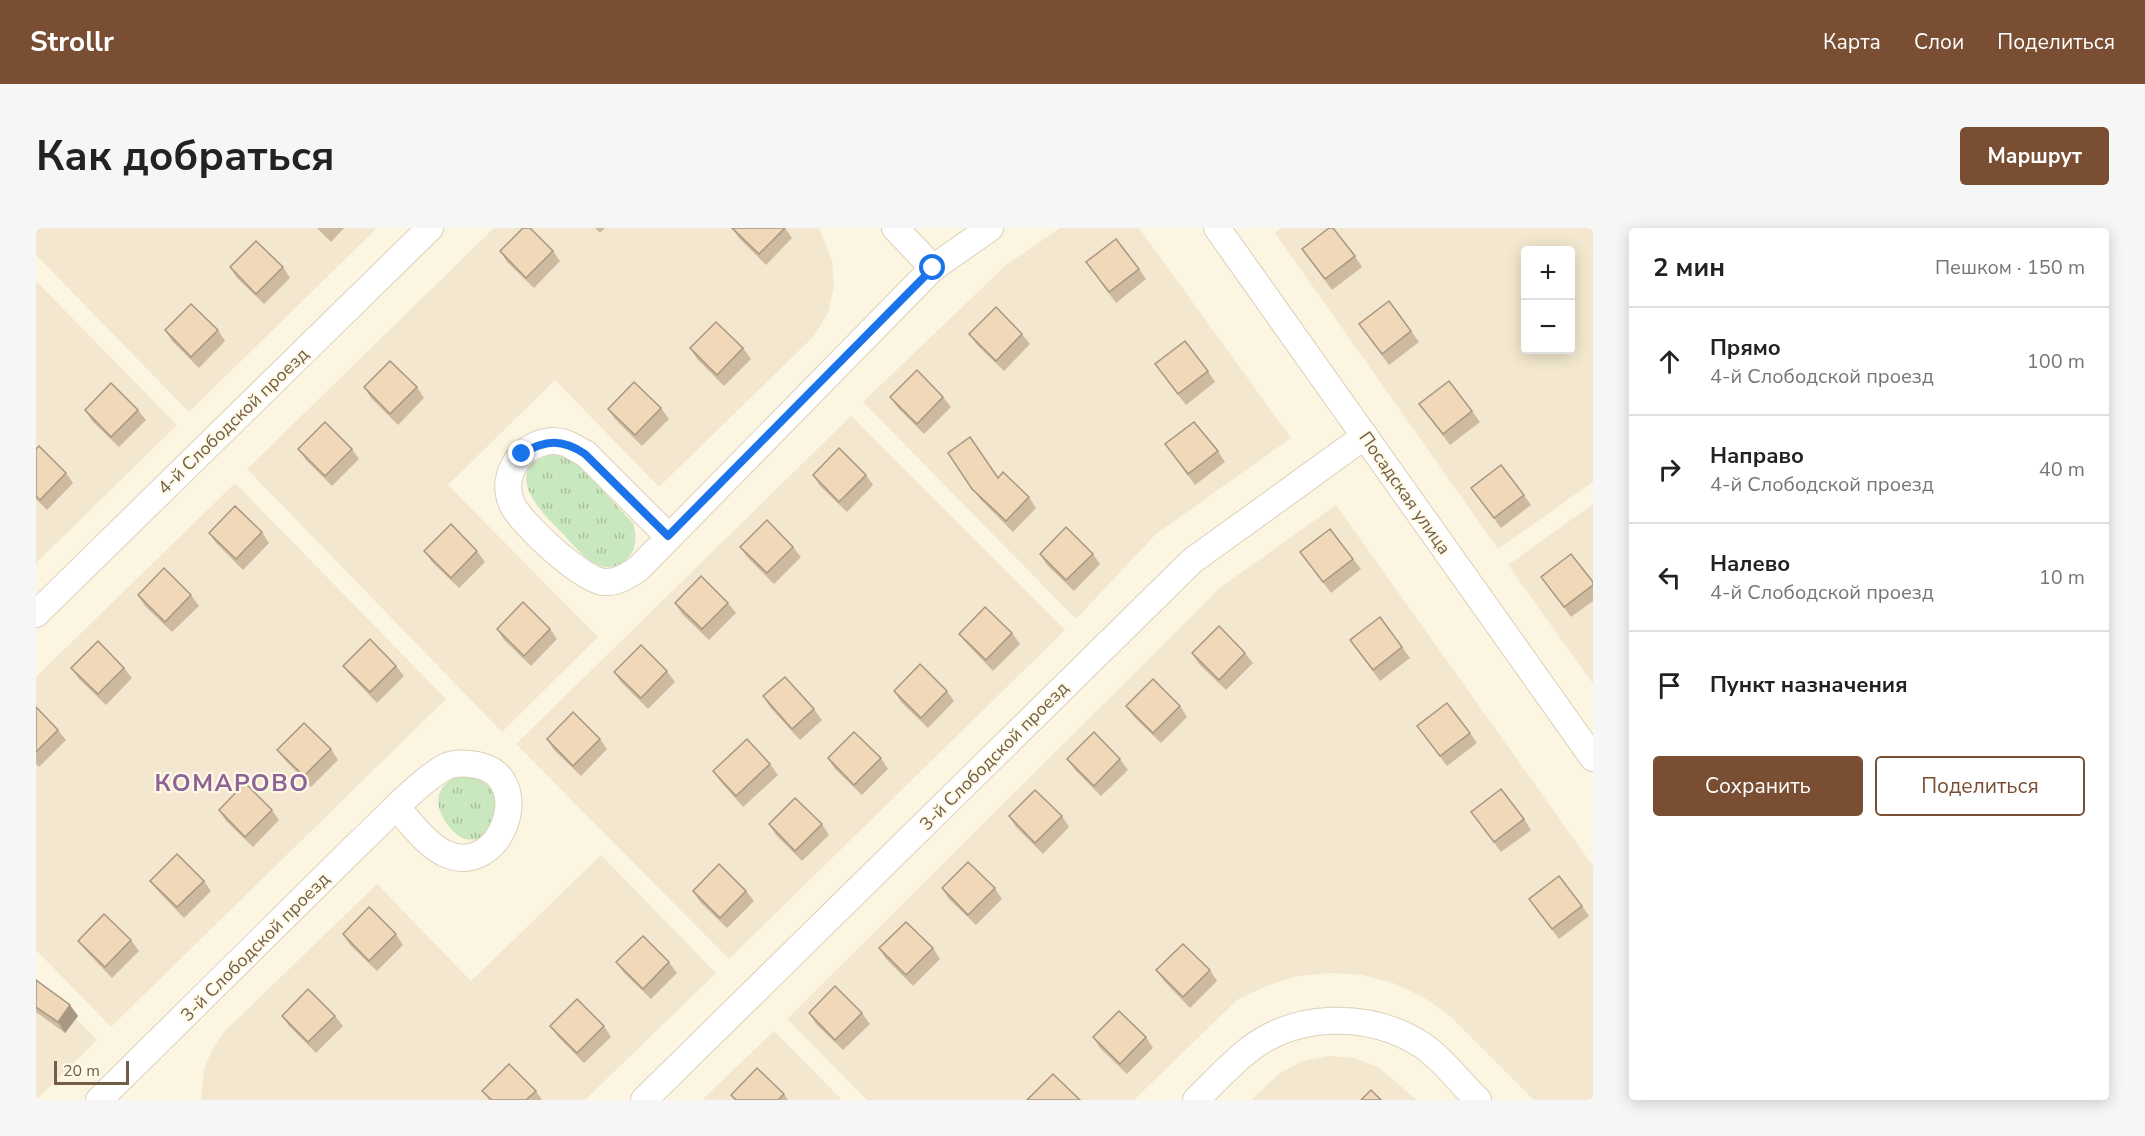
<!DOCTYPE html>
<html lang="ru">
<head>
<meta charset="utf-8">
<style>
  body { margin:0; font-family:"Nunito Sans",sans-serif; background:#f6f6f6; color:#222 }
  .controls { position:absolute; right:18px; top:18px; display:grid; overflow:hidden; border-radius:6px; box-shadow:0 3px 15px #0003 }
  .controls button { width:54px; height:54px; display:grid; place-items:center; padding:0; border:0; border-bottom:2px solid #e0e0e0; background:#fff; color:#222; font:30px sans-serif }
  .scale { position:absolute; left:18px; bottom:15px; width:75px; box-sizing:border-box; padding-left:6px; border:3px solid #725e48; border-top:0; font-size:16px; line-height:21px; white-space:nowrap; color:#725e48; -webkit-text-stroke:4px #fff9e7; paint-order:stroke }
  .stop { position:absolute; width:18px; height:18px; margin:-14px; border:4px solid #1a73e8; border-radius:50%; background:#fff }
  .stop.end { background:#1a73e8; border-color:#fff; box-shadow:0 2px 6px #0008 }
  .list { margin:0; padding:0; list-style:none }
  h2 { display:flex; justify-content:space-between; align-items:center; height:78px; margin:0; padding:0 24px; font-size:26px }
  h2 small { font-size:20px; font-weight:400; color:#767676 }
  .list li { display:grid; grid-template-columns:39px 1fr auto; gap:18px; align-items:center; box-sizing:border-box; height:108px; padding:0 24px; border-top:2px solid #e0e0e0 }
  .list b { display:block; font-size:22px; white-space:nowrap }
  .list p { margin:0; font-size:20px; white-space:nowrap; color:#767676 }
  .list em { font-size:20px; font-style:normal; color:#767676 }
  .actions { display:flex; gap:12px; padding:18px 24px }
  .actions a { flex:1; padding:14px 0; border:2px solid #794e33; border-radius:6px; text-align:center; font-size:21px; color:#794e33 }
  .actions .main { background:#794e33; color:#fff }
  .icon { flex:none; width:33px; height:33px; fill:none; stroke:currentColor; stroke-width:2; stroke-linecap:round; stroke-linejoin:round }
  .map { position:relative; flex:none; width:1557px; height:872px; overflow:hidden; border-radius:6px }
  header { display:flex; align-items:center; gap:36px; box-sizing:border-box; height:84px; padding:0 30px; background:#794e33; color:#fff }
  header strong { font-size:28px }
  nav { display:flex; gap:33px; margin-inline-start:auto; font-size:21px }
  .intro { display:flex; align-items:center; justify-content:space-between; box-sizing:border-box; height:144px; padding:0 36px }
  h1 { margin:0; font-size:42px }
  .button { padding:15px 27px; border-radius:6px; background:#794e33; color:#fff; font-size:21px; font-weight:700 }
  main { display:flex; gap:36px; padding:0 36px }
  aside { flex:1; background:#fff; border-radius:6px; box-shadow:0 3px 15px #0003 }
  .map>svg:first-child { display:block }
  .residential { fill:#f3e8cf; fill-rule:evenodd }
  .grass { fill:url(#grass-tufts) }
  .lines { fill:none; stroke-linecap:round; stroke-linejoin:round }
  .street-casing { stroke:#dcd0ba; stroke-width:28 }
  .street { stroke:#fff; stroke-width:26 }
  .wall { fill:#ceba9f }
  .shaded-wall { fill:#a89782 }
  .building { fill:#f0d8b9; stroke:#a89782; stroke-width:1.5 }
  .route { stroke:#1a73e8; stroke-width:8 }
  .labels { text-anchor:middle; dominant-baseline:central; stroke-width:4.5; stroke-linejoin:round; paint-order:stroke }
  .street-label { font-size:18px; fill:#725e48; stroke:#fff9e7 }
  .district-label { font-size:24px; font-weight:bold; letter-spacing:1.5px; fill:#8d6495; stroke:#fff9e7 }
</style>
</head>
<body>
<header>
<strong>Strollr</strong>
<nav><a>Карта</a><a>Слои</a><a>Поделиться</a></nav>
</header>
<div class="intro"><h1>Как добраться</h1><a class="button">Маршрут</a></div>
<main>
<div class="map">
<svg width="1557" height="872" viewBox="0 0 1557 872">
  <defs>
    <pattern id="grass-tufts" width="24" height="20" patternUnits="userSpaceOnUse" patternTransform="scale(1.5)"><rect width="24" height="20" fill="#cae8c0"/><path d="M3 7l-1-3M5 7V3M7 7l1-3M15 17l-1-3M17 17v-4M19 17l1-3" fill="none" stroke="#a8bf9e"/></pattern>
  </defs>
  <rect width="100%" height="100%" fill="#fcf5e1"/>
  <g class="residential">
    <polygon points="0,0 341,0 153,184 0,27"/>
    <polygon points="458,0 783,0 796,32 798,59 792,85 778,108 623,259 519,152 412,257 562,409 466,504 211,241"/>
    <polygon points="1024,0 1103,0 1255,210 1120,306 1040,391 827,174 970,37"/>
    <path d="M1246 0H1557V254L1462 321 1239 5ZM1490 22H1534V122H1490Z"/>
    <polygon points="0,53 141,197 0,335"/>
    <polygon points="815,188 1029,402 693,731 480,516"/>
    <polygon points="199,255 410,471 75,799 0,722 0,449"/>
    <polygon points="1557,276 1557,456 1472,337"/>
    <polygon points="1300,277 1557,638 1557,872 1498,872 1413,787 1387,769 1357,755 1326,747 1294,745 1261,748 1230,758 1201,772 1098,872 831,872 751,791 1185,359"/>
    <polygon points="565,627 680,745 549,872 165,872 168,841 176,822 188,804 341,656 435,753"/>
    <polygon points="0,750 61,812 0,872"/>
    <polygon points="738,803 806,872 666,872"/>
    <polygon points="1292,828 1318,830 1342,839 1381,872 1215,872 1244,845 1267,833"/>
  </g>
  <g class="grass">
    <path d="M517 226 539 233 597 295C602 312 600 323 587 335 580 338 572 341 565 338 549 333 538 317 527 306 505 284 462 241 517 226Z"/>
    <path d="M426 545C451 550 465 563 467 589L443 612C439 611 433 612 429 611 413 605 397 580 404 564 409 554 417 550 426 545Z"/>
  </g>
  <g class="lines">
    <defs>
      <g id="street">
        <polyline points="859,0 897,40"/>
        <polyline points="1181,0 1557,530"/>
        <path d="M632 308 550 226C539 220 529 212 516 213 486 215 463 247 476 276 485 296 546 352 568 354 581 355 591 348 602 341L897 40 954 0"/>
        <polyline points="0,386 394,0"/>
        <path d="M63 872 320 618C343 597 383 553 409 539 419 534 430 535 441 537 502 549 465 653 408 625 389 615 375 595 361 580"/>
        <polyline points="608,872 1156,333 1329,208"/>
        <path d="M1160 872C1176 856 1192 839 1210 824 1259 784 1333 783 1386 817 1407 831 1424 855 1442 872"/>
      </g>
    </defs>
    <use href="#street" class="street-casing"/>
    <use href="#street" class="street"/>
  </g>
  <g class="wall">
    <polygon points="281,0 308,0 295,14"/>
    <polygon points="559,0 569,0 564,5"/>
    <polygon points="696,0 749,0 756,10 730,37 703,10"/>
    <polygon points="1266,21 1319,28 1326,39 1296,62"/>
    <polygon points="464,23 517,23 524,33 498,60 471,34"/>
    <polygon points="1050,34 1103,41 1110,51 1080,75"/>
    <polygon points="194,39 247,39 254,50 228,76 201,50"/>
    <polygon points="1323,96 1375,103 1383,114 1353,137"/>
    <polygon points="129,102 182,102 189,113 163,140 136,113"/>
    <polygon points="933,106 986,106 994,116 968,143 941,117"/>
    <polygon points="654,120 707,120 715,131 688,158 661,131"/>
    <polygon points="1119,136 1172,143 1179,154 1150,177"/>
    <polygon points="328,159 381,159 388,170 362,197 335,170"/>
    <polygon points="854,169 907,169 915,179 888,206 862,180"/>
    <polygon points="1383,176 1436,183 1444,194 1414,217"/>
    <polygon points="625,180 633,191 606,218 579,191 572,181"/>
    <polygon points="49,182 102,182 110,192 83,219 56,193"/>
    <polygon points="1129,216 1182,223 1189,234 1159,257"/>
    <polygon points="0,221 30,245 37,255 11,282 0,271"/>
    <polygon points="262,221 316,221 323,231 296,258 270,232"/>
    <polygon points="912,225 962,250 993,269 1000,280 977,304 944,271"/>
    <polygon points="777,247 830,247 837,257 811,284 784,258"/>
    <polygon points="1435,260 1488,267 1495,277 1465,300"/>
    <polygon points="226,304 233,315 207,342 180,315 173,305"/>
    <polygon points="704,319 757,319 765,329 738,356 711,329"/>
    <polygon points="388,323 441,323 449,334 423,360 396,334"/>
    <polygon points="1264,324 1317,331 1325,341 1295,365"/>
    <polygon points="1004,326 1057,326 1064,336 1038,363 1011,337"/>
    <polygon points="1505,349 1557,354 1557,373 1535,389"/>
    <polygon points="102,367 155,367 163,378 136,404 109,378"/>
    <polygon points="639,375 692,375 700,385 673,412 646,386"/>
    <polygon points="461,401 514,401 521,411 495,438 468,412"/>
    <polygon points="976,405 984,416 957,443 931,416 923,406"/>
    <polygon points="1314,412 1366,419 1374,430 1344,453"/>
    <polygon points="1156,425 1209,425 1217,435 1190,462 1163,436"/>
    <polygon points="307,438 360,438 368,448 341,475 315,448"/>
    <polygon points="35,440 88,440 96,450 70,477 43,451"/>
    <polygon points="631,443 639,454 612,481 585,454 578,444"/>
    <polygon points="858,463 911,463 918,473 892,500 865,474"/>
    <polygon points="727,468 778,481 786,492 764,512 734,479"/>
    <polygon points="1090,478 1144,478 1151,489 1125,515 1098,489"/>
    <polygon points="0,479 22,502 30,512 3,539 0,536"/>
    <polygon points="1381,498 1434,505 1441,515 1411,538"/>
    <polygon points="511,511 564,511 571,521 545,548 518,522"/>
    <polygon points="295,521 302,532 275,559 249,532 241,522"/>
    <polygon points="792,530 845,530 852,541 826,567 799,541"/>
    <polygon points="1031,531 1084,531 1092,542 1065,568 1039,542"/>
    <polygon points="734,536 742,547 707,579 684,553 677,543"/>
    <polygon points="183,582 236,582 243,592 217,619 190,593"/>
    <polygon points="1435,584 1488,591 1495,602 1465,624"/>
    <polygon points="973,588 1026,588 1033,599 1007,626 980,599"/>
    <polygon points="733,596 786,596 793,607 766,633 740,607"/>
    <polygon points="114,653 168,653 175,663 148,690 122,663"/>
    <polygon points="906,660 959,660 966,671 940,697 913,671"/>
    <polygon points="657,663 710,663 718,673 691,700 664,674"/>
    <polygon points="1493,671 1546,678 1553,688 1523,711"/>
    <polygon points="307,706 360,706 367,717 341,743 314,717"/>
    <polygon points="95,712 103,723 76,750 50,723 42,713"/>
    <polygon points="843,720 897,720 904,731 877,758 850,731"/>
    <polygon points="580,734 633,734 641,745 615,771 588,745"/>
    <polygon points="1120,742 1174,742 1181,753 1154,780 1128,753"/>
    <polygon points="0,752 42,788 29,805 0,784"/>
    <polygon points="773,785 826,785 834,796 807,822 780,796"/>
    <polygon points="246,788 299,788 307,798 280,825 253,798"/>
    <polygon points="514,798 568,798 575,809 548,835 522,809"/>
    <polygon points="1057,809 1110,809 1117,820 1091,846 1064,820"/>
    <polygon points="446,863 500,863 506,872 453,872"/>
    <polygon points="748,866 752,872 699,872 695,867"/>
  </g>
  <polygon class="shaded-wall" points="34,777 42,788 29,805 22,794"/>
  <g class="building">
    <polygon points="487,0 494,0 517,23 490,50 464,23"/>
    <polygon points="696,0 749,0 723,26"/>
    <polygon points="1293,0 1297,0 1319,28 1289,51 1266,21"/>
    <polygon points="1080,11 1103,41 1073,64 1050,34"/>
    <polygon points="220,13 247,39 220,66 194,39"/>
    <polygon points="1353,73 1375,103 1346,126 1323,96"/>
    <polygon points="155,76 182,102 155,129 129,102"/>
    <polygon points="960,79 986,106 960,133 933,106"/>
    <polygon points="680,94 707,120 681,147 654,120"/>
    <polygon points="1149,113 1172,143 1142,166 1119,136"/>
    <polygon points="354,133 381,159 354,186 328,159"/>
    <polygon points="881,142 907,169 881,196 854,169"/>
    <polygon points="1413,153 1436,183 1407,206 1383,176"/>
    <polygon points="598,154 625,180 599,207 572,181"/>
    <polygon points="75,155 102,182 75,209 49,182"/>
    <polygon points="289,194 316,221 289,248 262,221"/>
    <polygon points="1158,194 1182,223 1152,246 1129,216"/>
    <polygon points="934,209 962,250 967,244 993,269 970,293 936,261 912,225"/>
    <polygon points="3,218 30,245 4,272 0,268 0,221"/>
    <polygon points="803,220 830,247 803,274 777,247"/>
    <polygon points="1465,237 1488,267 1458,290 1435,260"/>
    <polygon points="199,278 226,304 200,331 173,305"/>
    <polygon points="731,292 757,319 731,345 704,319"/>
    <polygon points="415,296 441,323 415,350 388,323"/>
    <polygon points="1030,299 1057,326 1030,352 1004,326"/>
    <polygon points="1294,301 1317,331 1287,354 1264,324"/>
    <polygon points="1535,326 1557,354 1557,357 1528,379 1505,349"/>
    <polygon points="128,340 155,367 129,394 102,367"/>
    <polygon points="665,348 692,375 666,401 639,375"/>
    <polygon points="487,374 514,401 488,428 461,401"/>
    <polygon points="949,379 976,405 950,432 923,406"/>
    <polygon points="1344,389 1366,419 1337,442 1314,412"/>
    <polygon points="1183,398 1209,425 1183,452 1156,425"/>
    <polygon points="334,411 360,438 334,464 307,438"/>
    <polygon points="62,413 88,440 62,466 35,440"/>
    <polygon points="605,417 631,443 605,470 578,444"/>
    <polygon points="884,436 911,463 885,490 858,463"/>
    <polygon points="749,449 778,481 756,501 727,468"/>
    <polygon points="1117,451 1144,478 1117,505 1090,478"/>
    <polygon points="1411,475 1434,505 1404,528 1381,498"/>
    <polygon points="0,479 22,502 0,524"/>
    <polygon points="537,484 564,511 537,538 511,511"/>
    <polygon points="268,495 295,521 268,548 241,522"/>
    <polygon points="818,504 845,530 818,557 792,530"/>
    <polygon points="1058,504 1084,531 1058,558 1031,531"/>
    <polygon points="711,511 734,536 700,568 677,543"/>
    <polygon points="209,555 236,582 209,609 183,582"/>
    <polygon points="1465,561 1488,591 1458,614 1435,584"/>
    <polygon points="999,562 1026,588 999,615 973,588"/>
    <polygon points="759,570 786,596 759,623 733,596"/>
    <polygon points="141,626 168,653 141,679 114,653"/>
    <polygon points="932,634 959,660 932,687 906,660"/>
    <polygon points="683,636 710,663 684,690 657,663"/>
    <polygon points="1523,648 1546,678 1516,701 1493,671"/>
    <polygon points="333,679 360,706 333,733 307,706"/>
    <polygon points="68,686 95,712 69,739 42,713"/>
    <polygon points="870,694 897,720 870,747 843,720"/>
    <polygon points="607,708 633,734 607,761 580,734"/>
    <polygon points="1147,716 1174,742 1147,769 1120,742"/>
    <polygon points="0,752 34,777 22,794 0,779"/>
    <polygon points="799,758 826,785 799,812 773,785"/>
    <polygon points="272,761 299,788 272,814 246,788"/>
    <polygon points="541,771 568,798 541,825 514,798"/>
    <polygon points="1083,783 1110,809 1084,836 1057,809"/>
    <polygon points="473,836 500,863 490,872 456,872 446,863"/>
    <polygon points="721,840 748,866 742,872 700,872 695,867"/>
    <polygon points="1017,846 1044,872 991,872"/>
    <polygon points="1335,862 1345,872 1325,872"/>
  </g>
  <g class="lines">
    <path class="route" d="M486 226C509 211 527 211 549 226L632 308 897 40"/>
  </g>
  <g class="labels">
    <g class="street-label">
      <text transform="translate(197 193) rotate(-44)">4-й Слободской проезд</text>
      <text transform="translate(1369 265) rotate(55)">Посадская улица</text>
      <text transform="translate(958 528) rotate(-45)">3-й Слободской проезд</text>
      <text transform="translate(219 719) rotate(-45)">3-й Слободской проезд</text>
    </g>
    <g class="district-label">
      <text x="196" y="555">КОМАРОВО</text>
    </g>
  </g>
</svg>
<div class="controls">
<button>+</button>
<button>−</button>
</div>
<div class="scale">20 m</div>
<div class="stop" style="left:897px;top:40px"></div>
<div class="stop end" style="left:486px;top:226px"></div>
</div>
<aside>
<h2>2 мин<small>Пешком · 150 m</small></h2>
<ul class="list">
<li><svg class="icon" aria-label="ahead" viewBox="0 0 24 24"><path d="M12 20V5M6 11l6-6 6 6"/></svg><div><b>Прямо</b><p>4-й Слободской проезд</p></div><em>100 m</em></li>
<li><svg class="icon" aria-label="right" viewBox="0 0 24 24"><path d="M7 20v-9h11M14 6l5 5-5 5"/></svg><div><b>Направо</b><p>4-й Слободской проезд</p></div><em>40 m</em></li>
<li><svg class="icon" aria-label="left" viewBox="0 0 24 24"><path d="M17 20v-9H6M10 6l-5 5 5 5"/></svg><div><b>Налево</b><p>4-й Слободской проезд</p></div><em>10 m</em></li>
<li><svg class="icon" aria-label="arrive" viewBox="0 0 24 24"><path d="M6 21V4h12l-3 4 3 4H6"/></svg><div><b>Пункт назначения</b></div></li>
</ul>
<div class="actions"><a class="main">Сохранить</a><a>Поделиться</a></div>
</aside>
</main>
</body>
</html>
